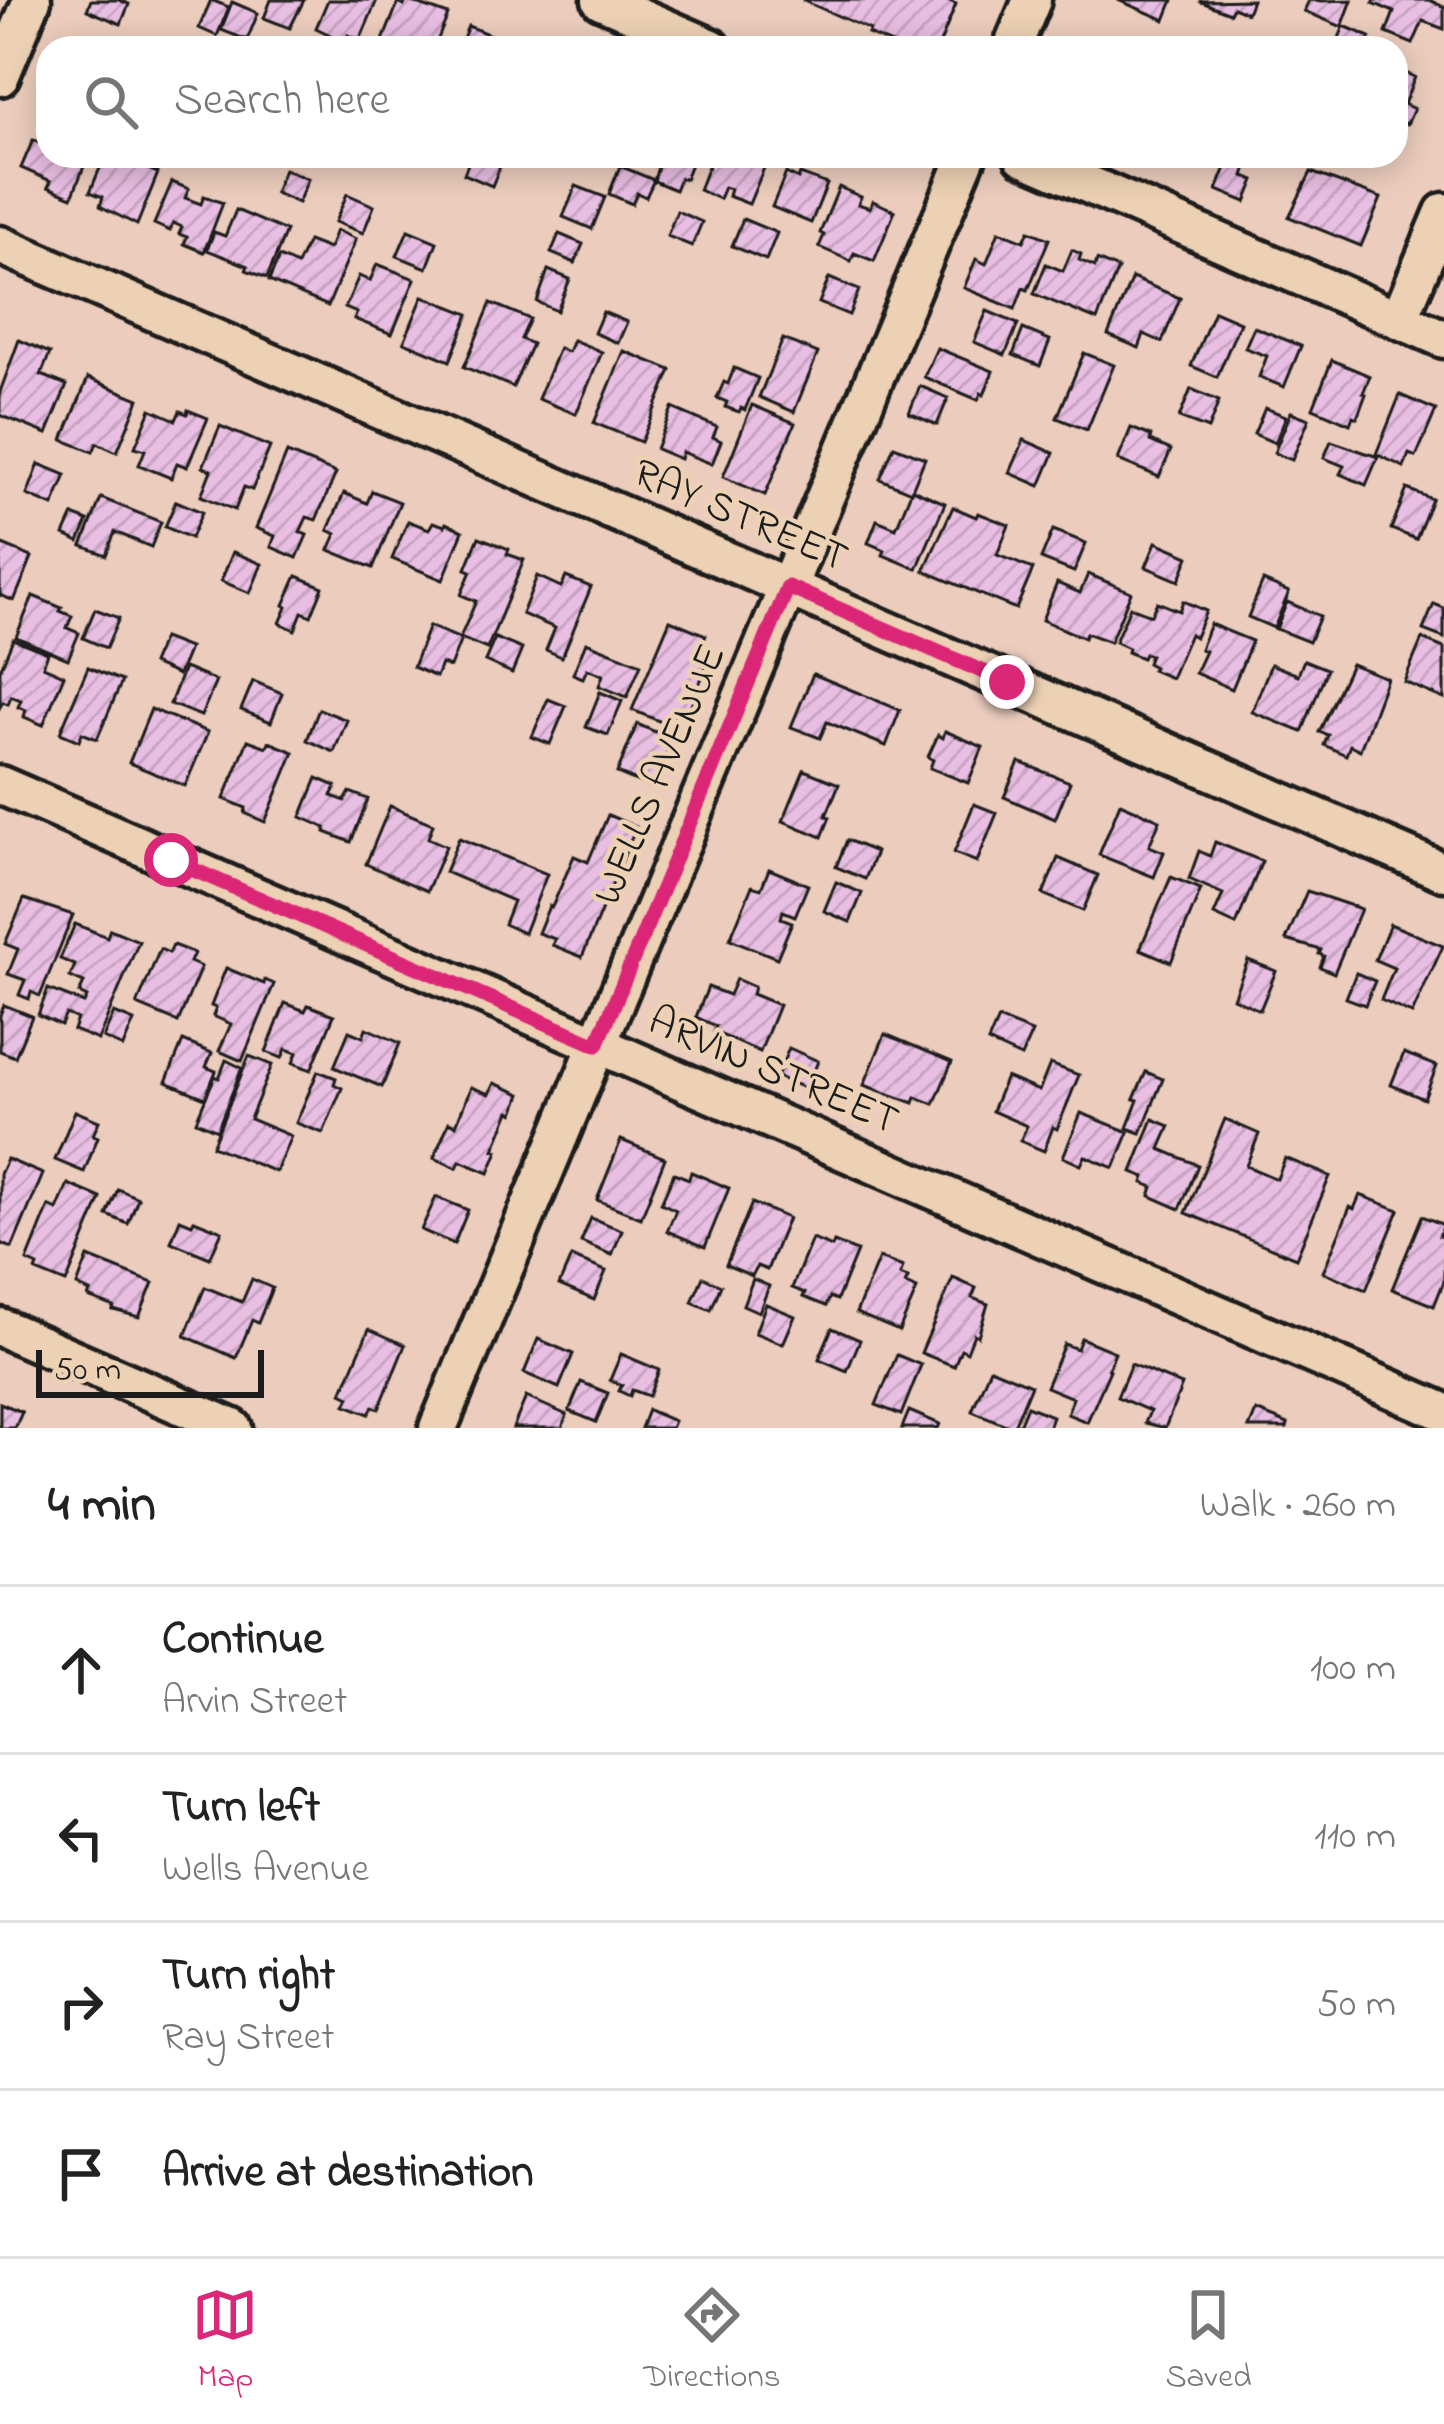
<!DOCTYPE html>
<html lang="en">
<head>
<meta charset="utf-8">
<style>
  body { margin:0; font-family:"Indie Flower",sans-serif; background:#f2f2f2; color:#222 }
  .scale { position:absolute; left:36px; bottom:30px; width:228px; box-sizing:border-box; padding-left:12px; border:6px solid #1c1c1c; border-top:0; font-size:33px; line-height:42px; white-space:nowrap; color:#1c1c1c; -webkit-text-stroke:9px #edd1b4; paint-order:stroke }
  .stop { position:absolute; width:36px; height:36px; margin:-27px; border:9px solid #db2777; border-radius:50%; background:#fff }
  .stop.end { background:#db2777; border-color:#fff; box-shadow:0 3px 12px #0008 }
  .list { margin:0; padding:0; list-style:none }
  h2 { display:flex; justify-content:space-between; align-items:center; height:156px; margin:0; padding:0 48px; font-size:51px }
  h2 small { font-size:39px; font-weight:400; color:#767676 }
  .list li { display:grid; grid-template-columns:78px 1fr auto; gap:36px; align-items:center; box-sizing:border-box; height:168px; padding:0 48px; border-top:3px solid #e0e0e0 }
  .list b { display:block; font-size:45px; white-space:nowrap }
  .list p { margin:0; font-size:39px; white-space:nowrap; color:#767676 }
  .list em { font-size:39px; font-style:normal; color:#767676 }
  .icon { flex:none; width:66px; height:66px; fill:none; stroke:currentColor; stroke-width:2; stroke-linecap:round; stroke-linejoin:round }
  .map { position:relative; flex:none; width:1444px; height:1428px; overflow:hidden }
  .search { position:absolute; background:#fff; box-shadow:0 6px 30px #0003; left:36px; right:36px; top:36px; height:132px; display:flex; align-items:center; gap:30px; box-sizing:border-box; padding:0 42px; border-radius:36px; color:#767676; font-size:45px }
  .sheet { height:828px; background:#fff }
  nav { display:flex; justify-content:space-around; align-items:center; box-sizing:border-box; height:168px; border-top:3px solid #e0e0e0; background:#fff; font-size:33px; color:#767676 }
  nav a { display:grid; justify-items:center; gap:6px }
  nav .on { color:#db2777 }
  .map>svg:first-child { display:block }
  .building { fill:url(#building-hatch); stroke:#1c1c1c; stroke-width:3 }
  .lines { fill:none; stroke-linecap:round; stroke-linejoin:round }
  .minor-casing { stroke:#1c1c1c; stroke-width:45 }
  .minor { stroke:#edd1b4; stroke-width:36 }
  .route { stroke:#db2777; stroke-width:15 }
  .labels { text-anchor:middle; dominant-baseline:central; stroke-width:9; stroke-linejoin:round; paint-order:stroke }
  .street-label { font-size:42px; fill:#1c1c1c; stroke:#edd1b4 }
</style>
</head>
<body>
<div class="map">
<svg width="1444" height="1428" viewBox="0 0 1444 1428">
  <defs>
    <pattern id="building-hatch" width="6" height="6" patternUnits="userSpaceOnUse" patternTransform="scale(3)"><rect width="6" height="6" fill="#e9bee3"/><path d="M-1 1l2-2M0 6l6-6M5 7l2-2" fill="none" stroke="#c7a3c2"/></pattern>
  </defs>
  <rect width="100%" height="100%" fill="#eccdbd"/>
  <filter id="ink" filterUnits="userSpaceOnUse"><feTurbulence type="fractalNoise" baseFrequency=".00833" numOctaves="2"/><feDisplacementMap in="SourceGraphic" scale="24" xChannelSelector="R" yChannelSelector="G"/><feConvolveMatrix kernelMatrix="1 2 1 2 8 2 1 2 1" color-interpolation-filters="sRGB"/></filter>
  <g filter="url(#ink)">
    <g class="building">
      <polygon points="91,0 119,0 129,4 121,24 87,10"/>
      <polygon points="211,0 229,7 217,36 199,28"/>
      <polygon points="271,0 304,0 290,28 264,18"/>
      <polygon points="328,0 377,0 360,40 348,35 345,42 316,28"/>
      <polygon points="406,0 448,15 434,48 380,48 398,3 404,6"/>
      <polygon points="802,0 947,0 956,4 938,48 901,48 868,34 870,30"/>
      <polygon points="1118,0 1173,0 1165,20"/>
      <polygon points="1252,0 1247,13 1233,7 1230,13 1199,1"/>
      <polygon points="1309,0 1321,1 1352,0 1342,27 1304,11"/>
      <polygon points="1375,0 1429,0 1444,7 1444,29 1423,21 1413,44 1386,33 1394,12 1373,3"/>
      <polygon points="232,2 258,13 247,40 221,30"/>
      <polygon points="468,26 512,44 511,48 459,48"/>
      <polygon points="1344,26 1370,37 1369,41 1374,43 1372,48 1335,48"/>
      <polygon points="1396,69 1415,77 1404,104 1414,109 1407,124 1396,120"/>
      <polygon points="33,140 48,144 48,156 88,156 72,197 48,187 51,181 21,168"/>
      <polygon points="105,156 116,156 158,173 137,225 100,206 103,197 90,192"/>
      <polygon points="471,156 504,157 492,186 464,174"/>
      <polygon points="653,156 694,156 685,179 680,178 675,190 654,181 660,159"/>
      <polygon points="712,156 769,156 749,204 728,196 730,189 724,187 719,199 699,190"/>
      <polygon points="1229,160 1247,167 1244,176 1255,180 1246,202 1217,190"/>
      <polygon points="620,166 654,180 646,197 637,193 632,204 609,194"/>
      <polygon points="284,169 308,179 298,203 275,193"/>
      <polygon points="1311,172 1381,198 1361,246 1289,217"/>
      <polygon points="786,173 798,179 800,174 827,184 811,223 772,207"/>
      <polygon points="172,182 189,189 185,198 201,204 204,196 223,203 204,252 184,244 187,237 179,234 182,227 173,223 170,231 154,224"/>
      <polygon points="576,186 605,197 592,229 563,217"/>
      <polygon points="839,187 861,197 858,204 870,208 873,201 895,211 874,261 854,253 851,261 819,247 824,235 820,233"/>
      <polygon points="347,194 374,206 363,233 335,222"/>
      <polygon points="236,210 286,231 267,278 246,270 248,266 207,250 214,232 225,236"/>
      <polygon points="677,211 702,222 692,246 667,236"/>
      <polygon points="743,219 777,233 766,260 732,246"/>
      <polygon points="336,230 356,239 328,306 269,281 279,257 297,265 308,241 329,249"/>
      <polygon points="408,230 437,242 427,268 397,256"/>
      <polygon points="999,231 1024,241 1029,231 1049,239 1028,290 1023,288 1015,309 964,288 976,259 986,264"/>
      <polygon points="559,234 583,244 575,263 551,253"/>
      <polygon points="1072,250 1081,254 1079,260 1095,267 1097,260 1118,269 1097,320 1034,294 1046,264 1063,271"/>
      <polygon points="377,264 415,279 392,334 354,319 357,313 345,308 359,276 370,281"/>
      <polygon points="548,270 570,279 557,311 537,302"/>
      <polygon points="829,278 859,290 849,315 819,303"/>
      <polygon points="1132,278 1180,298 1162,342 1144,334 1139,348 1108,335"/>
      <polygon points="423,296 469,314 450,361 404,342"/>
      <polygon points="491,303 530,319 521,339 532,344 513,387 464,367"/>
      <polygon points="987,311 1018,324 1005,355 974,342"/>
      <polygon points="1214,311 1240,322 1217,377 1191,366"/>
      <polygon points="603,312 627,322 618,343 594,333"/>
      <polygon points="1254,327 1301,346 1284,387 1259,377 1267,356 1245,348"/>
      <polygon points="1023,329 1050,340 1040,366 1013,355"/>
      <polygon points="783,339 818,353 794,412 759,397"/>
      <polygon points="19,340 50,353 41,375 67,385 47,434 0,415 0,392"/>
      <polygon points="573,340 602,352 576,414 538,399 559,348 568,352"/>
      <polygon points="937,348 993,371 984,395 981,393 978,400 924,377"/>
      <polygon points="624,351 671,370 641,442 594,423"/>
      <polygon points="1084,353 1114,365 1087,430 1057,418"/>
      <polygon points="1332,360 1370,376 1363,393 1366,394 1357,418 1353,416 1350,424 1313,408"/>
      <polygon points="734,368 758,378 745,410 741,408 739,412 725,407 727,402 717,398 724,382 728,384"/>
      <polygon points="88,378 139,399 117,452 97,443 93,452 63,440"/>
      <polygon points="920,386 948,398 937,425 909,413"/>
      <polygon points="1191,389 1219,401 1208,429 1179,418"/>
      <polygon points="1400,395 1436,410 1416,457 1409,454 1404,467 1376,454"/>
      <polygon points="752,405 795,423 765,495 723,477"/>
      <polygon points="672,408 717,427 713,437 721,441 712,464 682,452 680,459 656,449"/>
      <polygon points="1265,408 1286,416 1275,443 1254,434"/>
      <polygon points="151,409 176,420 180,411 187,414 188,410 208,418 187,467 177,463 171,478 139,465 145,450 135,447"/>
      <polygon points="1291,412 1309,419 1292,460 1274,453"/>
      <polygon points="220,426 270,447 252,490 244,487 235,510 201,496 211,470 203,467"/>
      <polygon points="1131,428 1151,436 1150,441 1171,450 1159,477 1118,460"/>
      <polygon points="1024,440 1054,453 1040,486 1010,473"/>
      <polygon points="1331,441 1378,457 1366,485 1340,474 1344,466 1324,458"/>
      <polygon points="894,446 925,458 911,492 880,479"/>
      <polygon points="287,453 336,473 316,520 307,517 300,532 307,535 297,558 271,547 275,536 256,528"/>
      <polygon points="39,464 66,475 53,506 27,495"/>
      <polygon points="912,489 945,503 917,569 883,555 885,550 868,543 877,520 896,528"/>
      <polygon points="1407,489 1432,499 1416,539 1391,529"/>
      <polygon points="372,491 400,502 373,568 329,550 336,534 328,530 344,493 367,503"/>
      <polygon points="101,498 161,522 151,547 115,532 106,555 82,546"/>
      <polygon points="176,501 202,512 191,538 165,527"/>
      <polygon points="953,507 976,517 978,513 1009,525 997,555 1033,569 1016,609 924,571"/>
      <polygon points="73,515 88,521 79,542 64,535"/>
      <polygon points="408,521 429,529 433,522 445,526 446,523 463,531 443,580 392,559"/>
      <polygon points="1053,530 1086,543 1074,572 1041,559"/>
      <polygon points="479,537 509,549 507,554 524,560 487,649 460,638 476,601 461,595 471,571 466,569"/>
      <polygon points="1156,542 1189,556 1179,581 1146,567"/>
      <polygon points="0,544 32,557 14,601 0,595"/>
      <polygon points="233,552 262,564 250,593 221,581"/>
      <polygon points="1088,574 1131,592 1110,642 1086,633 1084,638 1042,620 1057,583 1080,593"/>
      <polygon points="297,576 323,587 311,616 302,612 295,630 280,623 287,607 284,605"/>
      <polygon points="537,576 561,587 566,577 591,587 562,657 546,650 555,628 522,614"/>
      <polygon points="1263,581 1289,592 1274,628 1248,617"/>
      <polygon points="33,596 62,608 60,611 72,616 67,628 79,633 68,659 16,637"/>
      <polygon points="1183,601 1206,611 1195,637 1190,634 1171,678 1152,670 1154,667 1147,663 1150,655 1144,654 1142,658 1127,652 1128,648 1115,642 1130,607 1151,615 1157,602 1179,611"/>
      <polygon points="1287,602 1320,616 1309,642 1276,629"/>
      <polygon points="1434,604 1444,608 1444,638 1423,630"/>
      <polygon points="95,609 119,618 106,648 83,638"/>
      <polygon points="670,620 706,635 698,655 709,660 688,712 678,708 671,726 632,710"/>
      <polygon points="1210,624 1252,641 1232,689 1195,673 1205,651 1200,649"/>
      <polygon points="429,626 461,639 450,667 441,664 436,677 413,667"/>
      <polygon points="163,638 189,648 178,675 152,664"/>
      <polygon points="495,638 522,649 512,673 485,661"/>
      <polygon points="13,639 48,653 43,666 64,675 43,725 24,717 26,710 18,707 21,700 11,696 8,704 3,702 0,707 0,670"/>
      <polygon points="1422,639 1444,648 1444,699 1404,682"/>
      <polygon points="586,642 641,664 627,697 599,686 603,675 587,669 583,678 573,674"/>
      <polygon points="1304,660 1327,669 1302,732 1252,712 1271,664 1298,675"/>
      <polygon points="1351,664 1387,678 1360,750 1350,745 1346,755 1324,745 1328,735 1319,732"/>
      <polygon points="88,667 122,681 97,739 82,733 79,741 60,733"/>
      <polygon points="184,668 216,681 201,716 170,704"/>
      <polygon points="813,674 900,710 886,746 827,722 820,738 791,727"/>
      <polygon points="253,681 282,693 271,722 241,710"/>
      <polygon points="600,692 622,701 608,735 586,727"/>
      <polygon points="548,699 566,706 550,744 532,737"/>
      <polygon points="151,709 208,732 185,786 129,763"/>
      <polygon points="319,709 347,720 334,752 307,740"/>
      <polygon points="637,724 672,739 653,788 617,773"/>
      <polygon points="945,731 983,747 968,783 930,768 933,760 928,757 938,735 943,738"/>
      <polygon points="248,740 267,747 269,742 294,752 265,822 245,813 246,808 224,799"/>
      <polygon points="1019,762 1070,782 1055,819 1004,797"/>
      <polygon points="804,770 839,784 826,816 830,817 822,837 783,821"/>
      <polygon points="317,778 336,786 332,796 345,801 350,792 368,799 351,842 325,832 326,828 301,817"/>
      <polygon points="1120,803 1160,820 1149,846 1164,852 1154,877 1099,855"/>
      <polygon points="974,804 997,813 977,862 954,853"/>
      <polygon points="390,806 433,824 428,838 446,846 427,891 366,864"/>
      <polygon points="608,815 636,827 582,957 552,945 555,939 538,933 549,906 552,907 574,856 588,862"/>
      <polygon points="459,838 547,874 524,933 504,924 513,901 445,872"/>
      <polygon points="847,840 876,852 865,879 836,867"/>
      <polygon points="1215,842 1262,861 1236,925 1214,915 1223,894 1189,879 1199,851 1210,856"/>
      <polygon points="1058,858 1098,875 1083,911 1043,894"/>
      <polygon points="769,869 808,885 795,916 783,911 781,918 792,922 777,958 730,939 752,886 761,889"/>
      <polygon points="1171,877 1201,889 1171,962 1140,949"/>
      <polygon points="836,882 862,893 850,922 824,911"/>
      <polygon points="1307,891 1361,909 1334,973 1320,967 1324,956 1319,954 1321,950 1286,940"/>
      <polygon points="24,899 73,915 40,996 31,992 29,999 19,995 25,980 8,974 18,949 5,944"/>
      <polygon points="75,924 107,937 110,929 139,941 98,1040 73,1030 77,1019 66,1014 61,1025 38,1015 48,989 84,1003 87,997 79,993 84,983 70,977 75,965 60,959"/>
      <polygon points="1390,924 1443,946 1412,1014 1381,1000 1394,968 1375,960"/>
      <polygon points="173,945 194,953 190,962 201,967 178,1022 137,1005 160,949 169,953"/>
      <polygon points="1248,960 1276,971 1260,1010 1233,998"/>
      <polygon points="226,968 264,984 265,980 274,984 242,1061 219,1051 231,1024 213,1016 216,1008 211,1006"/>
      <polygon points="1356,973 1375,981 1365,1005 1346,998"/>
      <polygon points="736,979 754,987 752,994 779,1005 760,1052 714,1032 716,1026 696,1017 708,987 729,995"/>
      <polygon points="285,1003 305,1011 308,1005 334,1015 311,1070 293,1063 297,1053 286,1049 282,1058 266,1052"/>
      <polygon points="4,1005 32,1016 15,1057 0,1051 0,1015"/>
      <polygon points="114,1013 134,1021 123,1047 103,1038"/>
      <polygon points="998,1019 1032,1032 1021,1057 988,1042"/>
      <polygon points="366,1028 400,1043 382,1087 334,1067 349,1031 363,1037"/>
      <polygon points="885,1034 952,1062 934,1104 916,1097 914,1103 864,1085"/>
      <polygon points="183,1041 212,1053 206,1067 216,1071 205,1098 166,1082"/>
      <polygon points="789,1048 818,1061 807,1089 777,1077"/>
      <polygon points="1404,1053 1437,1066 1424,1099 1391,1085"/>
      <polygon points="249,1056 272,1065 250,1119 291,1136 276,1172 212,1146"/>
      <polygon points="226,1060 242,1068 217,1130 196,1121 215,1076 219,1078"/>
      <polygon points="1050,1064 1079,1075 1057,1129 1053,1127 1044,1151 1020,1141 1027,1126 992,1111 1006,1077 1039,1091"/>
      <polygon points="318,1071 336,1078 334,1084 342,1088 323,1133 296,1123"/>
      <polygon points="1146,1072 1163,1079 1141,1133 1127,1128 1138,1100 1134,1099"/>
      <polygon points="494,1083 521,1094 514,1113 510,1111 494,1150 498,1151 489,1173 460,1161 457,1168 434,1158 449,1122 456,1125 471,1087 489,1094"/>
      <polygon points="75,1111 99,1121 93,1135 98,1137 84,1172 55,1160"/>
      <polygon points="1081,1113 1129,1132 1114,1168 1085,1156 1081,1165 1063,1157"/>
      <polygon points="1153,1119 1170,1126 1160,1149 1198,1165 1180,1209 1150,1196 1153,1187 1143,1183 1145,1177 1132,1172"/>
      <polygon points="1225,1119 1259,1134 1246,1166 1277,1179 1285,1158 1330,1176 1296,1258 1186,1213"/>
      <polygon points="621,1140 665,1158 641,1218 597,1200"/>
      <polygon points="7,1159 43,1174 12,1248 0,1243 0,1174"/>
      <polygon points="691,1172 729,1188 705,1247 667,1231 676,1210 661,1203 674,1173 689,1179"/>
      <polygon points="68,1184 101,1198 66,1283 36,1271 38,1266 27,1261 49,1206 57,1210"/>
      <polygon points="118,1189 138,1198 128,1224 107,1215"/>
      <polygon points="1360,1195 1399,1210 1366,1290 1323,1272 1350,1207 1354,1209"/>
      <polygon points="436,1197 468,1210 454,1244 421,1230"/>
      <polygon points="752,1203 788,1218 767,1270 757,1266 752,1276 726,1265"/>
      <polygon points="1422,1216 1444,1225 1439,1236 1444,1238 1444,1281 1434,1306 1392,1289"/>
      <polygon points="591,1218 622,1230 612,1255 581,1242"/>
      <polygon points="180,1219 192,1224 194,1220 222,1231 210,1258 171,1242"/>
      <polygon points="812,1239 832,1247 834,1242 857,1251 837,1300 830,1297 826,1306 803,1297 805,1293 792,1288"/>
      <polygon points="88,1257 153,1283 139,1317 113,1310 114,1307 88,1297 90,1292 77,1286"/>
      <polygon points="571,1257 606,1271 594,1300 559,1285"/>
      <polygon points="879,1258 903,1267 900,1275 908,1278 905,1284 917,1289 899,1331 856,1313"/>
      <polygon points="703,1277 721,1285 711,1310 692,1302"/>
      <polygon points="953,1278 976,1288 972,1298 988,1304 978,1336 974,1334 967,1352 961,1349 954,1366 921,1353"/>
      <polygon points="252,1279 272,1288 258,1323 252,1320 236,1358 185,1336 205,1287 242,1302"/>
      <polygon points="753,1279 769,1286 759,1312 743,1305"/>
      <polygon points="766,1304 795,1316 783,1344 755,1333"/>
      <polygon points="832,1328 860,1340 847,1371 819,1359"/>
      <polygon points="369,1329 405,1345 379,1409 373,1406 369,1414 346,1405 350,1397 342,1393"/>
      <polygon points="1081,1338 1115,1352 1108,1369 1110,1370 1087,1422 1067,1414 1073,1398 1046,1387 1064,1344 1077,1349"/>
      <polygon points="538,1339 573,1354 559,1388 524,1373"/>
      <polygon points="621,1354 659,1370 649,1396 632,1390 630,1396 619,1391 622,1385 610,1380"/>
      <polygon points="897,1355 921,1365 901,1415 876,1405"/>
      <polygon points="1131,1364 1182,1385 1165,1428 1145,1423 1150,1411 1117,1397"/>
      <polygon points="990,1368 1031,1385 1013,1428 972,1411"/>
      <polygon points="581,1382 608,1393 596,1422 569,1411"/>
      <polygon points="526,1397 567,1415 562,1428 513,1428"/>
      <polygon points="0,1403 22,1412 15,1428 0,1428"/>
      <polygon points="1027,1406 1052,1416 1048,1428 1018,1428"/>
      <polygon points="648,1410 674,1421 671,1428 641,1428"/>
      <polygon points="909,1411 940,1424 938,1428 902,1428"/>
      <polygon points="1256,1411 1288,1424 1287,1428 1249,1428"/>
    </g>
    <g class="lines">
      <defs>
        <g id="minor">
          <polyline points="601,0 712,48"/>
          <polyline points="1012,48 1032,0"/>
          <polyline points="0,77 32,0"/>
          <polyline points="1023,156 1444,339"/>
          <polyline points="0,245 1444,872"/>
          <polyline points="1399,319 1444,212"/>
          <polyline points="0,785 1444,1412"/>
          <polyline points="0,1327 233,1428"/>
          <polyline points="438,1428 967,156"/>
        </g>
      </defs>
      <use href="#minor" class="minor-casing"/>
      <use href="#minor" class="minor"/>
    </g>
  </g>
  <g class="lines" filter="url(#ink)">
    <polyline class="route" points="171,860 597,1045 788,587 1007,682"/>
  </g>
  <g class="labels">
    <g class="street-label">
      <text transform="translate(740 517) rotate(23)">RAY STREET</text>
      <text transform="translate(661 775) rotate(-67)">WELLS AVENUE</text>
      <text transform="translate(773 1072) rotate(23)">ARVIN STREET</text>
    </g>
  </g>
</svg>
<div class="scale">50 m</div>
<div class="stop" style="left:171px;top:860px"></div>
<div class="stop end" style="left:1007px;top:682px"></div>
<div class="search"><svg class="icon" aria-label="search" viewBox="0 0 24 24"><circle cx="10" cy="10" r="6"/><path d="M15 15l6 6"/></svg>Search here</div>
</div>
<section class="sheet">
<h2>4 min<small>Walk · 260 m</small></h2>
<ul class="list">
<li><svg class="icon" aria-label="ahead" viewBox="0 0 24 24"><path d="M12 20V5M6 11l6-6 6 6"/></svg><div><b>Continue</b><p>Arvin Street</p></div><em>100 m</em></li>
<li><svg class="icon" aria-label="left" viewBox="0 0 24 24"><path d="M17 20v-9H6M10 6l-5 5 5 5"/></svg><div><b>Turn left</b><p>Wells Avenue</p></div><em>110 m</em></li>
<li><svg class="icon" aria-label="right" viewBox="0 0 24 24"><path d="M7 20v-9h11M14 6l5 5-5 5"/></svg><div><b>Turn right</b><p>Ray Street</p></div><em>50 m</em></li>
<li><svg class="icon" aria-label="arrive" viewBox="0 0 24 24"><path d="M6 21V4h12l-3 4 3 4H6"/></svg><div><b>Arrive at destination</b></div></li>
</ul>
</section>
<nav>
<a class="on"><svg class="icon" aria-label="map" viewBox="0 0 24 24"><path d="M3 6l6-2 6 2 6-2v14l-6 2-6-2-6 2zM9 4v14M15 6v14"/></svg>Map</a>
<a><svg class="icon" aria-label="directions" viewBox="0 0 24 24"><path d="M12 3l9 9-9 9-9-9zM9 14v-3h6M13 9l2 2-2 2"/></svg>Directions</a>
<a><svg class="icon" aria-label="saved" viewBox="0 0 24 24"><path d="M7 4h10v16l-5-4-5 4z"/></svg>Saved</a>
</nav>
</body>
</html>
